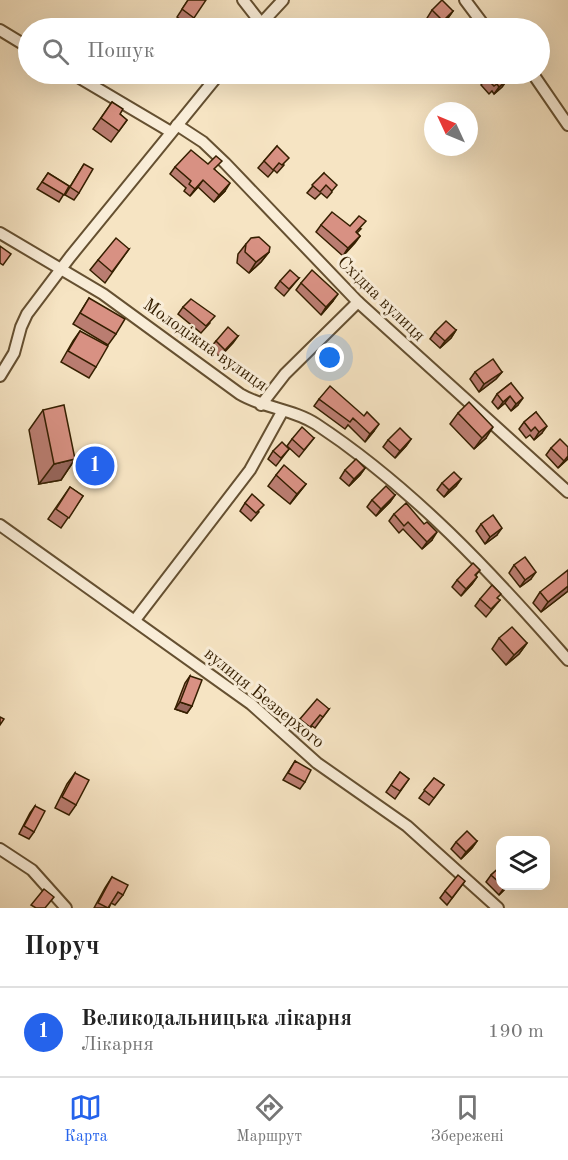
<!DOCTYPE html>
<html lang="uk">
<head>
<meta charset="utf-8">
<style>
  body { margin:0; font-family:"Old Standard TT",serif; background:#f6f6f6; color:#222 }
  .controls { position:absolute; right:18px; bottom:18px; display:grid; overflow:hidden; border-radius:12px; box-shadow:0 6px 24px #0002 }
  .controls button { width:54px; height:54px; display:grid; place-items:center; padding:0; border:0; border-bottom:2px solid #e0e0e0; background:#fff; color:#222; font:30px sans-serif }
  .compass { position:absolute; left:424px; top:102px; width:54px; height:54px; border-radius:50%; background:#fff; box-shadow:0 6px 24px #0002; rotate:314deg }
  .you { position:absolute; left:330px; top:358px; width:21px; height:21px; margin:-15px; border:4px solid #fff; border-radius:50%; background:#1a73e8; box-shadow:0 0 0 9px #1a73e833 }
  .badge { display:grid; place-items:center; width:39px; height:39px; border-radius:50%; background:#2563eb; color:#fff; font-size:20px; font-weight:700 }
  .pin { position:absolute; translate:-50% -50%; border:3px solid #fff; box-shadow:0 2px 6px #0006 }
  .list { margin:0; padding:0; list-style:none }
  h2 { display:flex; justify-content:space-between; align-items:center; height:78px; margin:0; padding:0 24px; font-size:26px }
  h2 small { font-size:20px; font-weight:400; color:#767676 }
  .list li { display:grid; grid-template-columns:39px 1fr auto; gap:18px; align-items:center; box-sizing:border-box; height:90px; padding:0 24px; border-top:2px solid #e0e0e0 }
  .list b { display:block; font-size:22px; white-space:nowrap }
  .list p { margin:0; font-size:20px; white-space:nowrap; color:#767676 }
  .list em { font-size:20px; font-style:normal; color:#767676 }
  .icon { flex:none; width:33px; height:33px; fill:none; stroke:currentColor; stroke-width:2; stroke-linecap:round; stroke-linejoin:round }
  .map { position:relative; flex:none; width:568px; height:908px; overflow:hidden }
  .search { position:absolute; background:#fff; box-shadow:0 6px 24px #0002; left:18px; right:18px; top:18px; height:66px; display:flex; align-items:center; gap:15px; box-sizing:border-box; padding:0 21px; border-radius:33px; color:#767676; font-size:22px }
  .sheet { height:168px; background:#fff }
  nav { display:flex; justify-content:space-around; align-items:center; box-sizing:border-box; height:84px; border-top:2px solid #e0e0e0; background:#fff; font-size:16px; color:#767676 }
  nav a { display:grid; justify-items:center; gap:3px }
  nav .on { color:#2563eb }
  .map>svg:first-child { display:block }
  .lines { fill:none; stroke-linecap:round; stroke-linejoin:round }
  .minor-casing { stroke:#655031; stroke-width:14 }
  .minor { stroke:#f9edd8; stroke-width:10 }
  .wall { fill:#ba7d71; stroke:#351f00; stroke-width:1.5 }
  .shaded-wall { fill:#97665c; stroke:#351f00; stroke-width:1.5 }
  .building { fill:#d89183; stroke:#351f00; stroke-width:1.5 }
  .labels { text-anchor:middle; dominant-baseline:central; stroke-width:6; stroke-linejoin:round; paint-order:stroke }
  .street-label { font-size:18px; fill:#351f00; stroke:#f9edd8 }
</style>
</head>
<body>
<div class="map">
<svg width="568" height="908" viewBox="0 0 568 908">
  <rect width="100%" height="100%" fill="#f6e4c3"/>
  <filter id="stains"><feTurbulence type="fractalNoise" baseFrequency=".00333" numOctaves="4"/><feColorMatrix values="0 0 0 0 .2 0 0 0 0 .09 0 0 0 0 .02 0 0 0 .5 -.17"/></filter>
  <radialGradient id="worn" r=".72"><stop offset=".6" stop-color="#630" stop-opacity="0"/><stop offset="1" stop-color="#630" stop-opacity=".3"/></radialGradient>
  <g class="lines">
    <defs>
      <g id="minor">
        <polyline points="243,0 261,23"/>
        <polyline points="465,0 486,28"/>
        <polyline points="257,28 283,0"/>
        <polyline points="0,30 28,47"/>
        <polyline points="73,74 171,132"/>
        <polyline points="533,74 568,125"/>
        <polyline points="177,125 203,142 225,163 358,302 568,492"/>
        <path d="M0 233 103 294 240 394C263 408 293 409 316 424 413 488 492 573 568 660"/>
        <polyline points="0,376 14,353 21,327 27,314 70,257 219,74"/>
        <polyline points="261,405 285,374 358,302"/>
        <polyline points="0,525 251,704 317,763 407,826 498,908"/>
        <polyline points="135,620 250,470 282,412"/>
        <polyline points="0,849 32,870 66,908"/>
      </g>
    </defs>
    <use href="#minor" class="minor-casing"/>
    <use href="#minor" class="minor"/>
  </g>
  <g class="wall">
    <polygon points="188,0 194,18 189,25 177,17"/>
    <polygon points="432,10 453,11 448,18 438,28 427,18"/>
    <polygon points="486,78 507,80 502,87 494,94 492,91 489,94 481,85"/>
    <polygon points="112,102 120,114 127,120 111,142 93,129"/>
    <polygon points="277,146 284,165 277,173 274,170 268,177 258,168 264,161"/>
    <polygon points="84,164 79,193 74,200 65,195"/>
    <polygon points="208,164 215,170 225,191 214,202 198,187 190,196 184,191 186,188 170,174 175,167"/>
    <polygon points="48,173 69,186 59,202 37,189"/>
    <polygon points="324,173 332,192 327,198 321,193 315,199 307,193"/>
    <polygon points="321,225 350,226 361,229 357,233 360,236 343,256 316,232"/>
    <polygon points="246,244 269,252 261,262 249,273 237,263 238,254"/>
    <polygon points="129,249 105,283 90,270 98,260"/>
    <polygon points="299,278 284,296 275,288 280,281"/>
    <polygon points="301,283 333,301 321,315 296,290"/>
    <polygon points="89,298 116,334 108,345 73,324"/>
    <polygon points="183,307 210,323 201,333 178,314"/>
    <polygon points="456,330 451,338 440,348 430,339 435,332"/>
    <polygon points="80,331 96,367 89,378 61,362 73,341"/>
    <polygon points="238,336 220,357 210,348 216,341"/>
    <polygon points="475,372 502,372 496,379 479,392 470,379"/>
    <polygon points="511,383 518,405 511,411 505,403 498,409 492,402 497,394"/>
    <polygon points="319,399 374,431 365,442 348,425 345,429 314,406"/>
    <polygon points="43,410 75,459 61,480 39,484 29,430"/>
    <polygon points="536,412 542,433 534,440 530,435 526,438 519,429 524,422"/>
    <polygon points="458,413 486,438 474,449 450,424"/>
    <polygon points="314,438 299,457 287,446 292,439"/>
    <polygon points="411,439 406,446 395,458 383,447 388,440"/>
    <polygon points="568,447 568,458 558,468 546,455 551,448"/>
    <polygon points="289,449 276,466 268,459 273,451"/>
    <polygon points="365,468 360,475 349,486 340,478 345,470"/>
    <polygon points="276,475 306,484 290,504 268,486"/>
    <polygon points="461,479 456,486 444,497 437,490 442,483"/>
    <polygon points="70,487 83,496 61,528 48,519"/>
    <polygon points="395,495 390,502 376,516 367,507 372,500"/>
    <polygon points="245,503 259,512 251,521 240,511"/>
    <polygon points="394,514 424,524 432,540 422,549 403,529 399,533 389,521"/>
    <polygon points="481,524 497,535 485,544 476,531"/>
    <polygon points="514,565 531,579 520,587 509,573"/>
    <polygon points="480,570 476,575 477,577 472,584 461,596 452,587 457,580"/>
    <polygon points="568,591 541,612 533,603 540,592"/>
    <polygon points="480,599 498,599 500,600 486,617 475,606"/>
    <polygon points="499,638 527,643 519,654 506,665 492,649"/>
    <polygon points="190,676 192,706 187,713 175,709 185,683"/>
    <polygon points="329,709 315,728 312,726 302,738 292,730 300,719"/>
    <polygon points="295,761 305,782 300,789 283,780"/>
    <polygon points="400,772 409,779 395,799 386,792"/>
    <polygon points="75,773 76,805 69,815 55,808 67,784"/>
    <polygon points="434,778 444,785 429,805 419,798"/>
    <polygon points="35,806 34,832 29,839 19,834 30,813"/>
    <polygon points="477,841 472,848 461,859 451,849 456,842"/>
    <polygon points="501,866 501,885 509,885 499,895 486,882 491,875"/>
    <polygon points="112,877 123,895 115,905 111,903 109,908 94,908 105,888"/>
    <polygon points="465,881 447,905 440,898 445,891"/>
  </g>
  <g class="shaded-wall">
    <polygon points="453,11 448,18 438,28 443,21"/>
    <polygon points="507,80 502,87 494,94 499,87"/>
    <polygon points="203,180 198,187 190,196 195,189"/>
    <polygon points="230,183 225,191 214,202 219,195"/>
    <polygon points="360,236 355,243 343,256 348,248"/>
    <polygon points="269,252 261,262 249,273 256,262"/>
    <polygon points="338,294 333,301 321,315 326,307"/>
    <polygon points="456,330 451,338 440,348 445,341"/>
    <polygon points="238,336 233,343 220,357 225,350"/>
    <polygon points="502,372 496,379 479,392 484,384"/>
    <polygon points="510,396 505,403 498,409 503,402"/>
    <polygon points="523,398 518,405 511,411 516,404"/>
    <polygon points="379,424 374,431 365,442 370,434"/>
    <polygon points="547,426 542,433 534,440 539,432"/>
    <polygon points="493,427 486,438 474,449 482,438"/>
    <polygon points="411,439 406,446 395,458 400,451"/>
    <polygon points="568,456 568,459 558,468 564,461"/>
    <polygon points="75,459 61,480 39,484 54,464"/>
    <polygon points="365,468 360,475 349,486 354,479"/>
    <polygon points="461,479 456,486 444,497 449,490"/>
    <polygon points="306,484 290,504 297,494"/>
    <polygon points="395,495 390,502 376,516 381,509"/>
    <polygon points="502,528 497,535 485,544 490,537"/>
    <polygon points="437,532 432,540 422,549 427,542"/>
    <polygon points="536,572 531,579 520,587 525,580"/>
    <polygon points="477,577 472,584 461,596 466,589"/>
    <polygon points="568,586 568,591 541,612 548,602"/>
    <polygon points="527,643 519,654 506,665 514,655"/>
    <polygon points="180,702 192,706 187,713 175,709"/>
    <polygon points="477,841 472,848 461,859 466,852"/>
    <polygon points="507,885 509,885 499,895 504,888"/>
  </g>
  <g class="building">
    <polygon points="188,0 206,0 194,18 182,9"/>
    <polygon points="442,0 453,11 443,21 432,10"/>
    <polygon points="491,74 502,74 507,80 499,87 497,84 494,86 486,78"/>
    <polygon points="112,102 123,109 120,114 127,120 119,131 101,118"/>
    <polygon points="277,146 289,158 282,165 279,163 273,170 264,161"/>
    <polygon points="191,150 208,164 216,156 222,161 214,169 230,183 219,195 203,180 195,189 189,184 191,181 175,167"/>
    <polygon points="84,164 93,169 79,193 70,187"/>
    <polygon points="48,173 69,186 64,195 42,182"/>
    <polygon points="324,173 337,185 332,191 326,185 320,192 312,185"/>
    <polygon points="332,212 350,226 359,216 366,221 356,232 360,236 348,248 321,225"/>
    <polygon points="259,237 270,247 269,252 256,262 245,252 246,244 251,238"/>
    <polygon points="116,238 129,249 112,272 98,260"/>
    <polygon points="0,246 11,254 3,265 0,263"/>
    <polygon points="290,270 299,278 289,289 280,281"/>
    <polygon points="312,270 338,294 326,307 301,283"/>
    <polygon points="89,298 125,319 116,334 80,313"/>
    <polygon points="191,299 215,316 206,326 183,307"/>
    <polygon points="446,321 456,330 445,341 435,332"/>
    <polygon points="228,327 238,336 225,350 216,341"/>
    <polygon points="80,331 108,346 96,367 68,351"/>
    <polygon points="493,359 502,372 484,384 475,372"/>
    <polygon points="511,383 523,398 516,404 510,396 503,402 497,394"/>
    <polygon points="330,386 364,416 367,412 379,424 370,434 353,418 350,422 319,399"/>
    <polygon points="469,402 493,427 482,438 458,413"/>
    <polygon points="64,405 75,459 54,464 43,410"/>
    <polygon points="536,412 547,426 539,432 535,427 531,431 524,422"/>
    <polygon points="302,427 314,438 304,450 292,439"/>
    <polygon points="400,428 411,439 400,451 388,440"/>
    <polygon points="560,439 568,447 568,456 564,461 551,448"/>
    <polygon points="282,442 289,449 281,458 273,451"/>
    <polygon points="356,459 365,468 354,479 345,470"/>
    <polygon points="284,465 306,484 297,494 276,475"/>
    <polygon points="454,472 461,479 449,490 442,483"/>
    <polygon points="386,486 395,495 381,509 372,500"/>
    <polygon points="70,487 83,496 69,518 56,509"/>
    <polygon points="252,494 264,505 256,513 245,503"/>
    <polygon points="406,503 424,524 427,522 437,532 427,542 408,522 404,526 394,514"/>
    <polygon points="493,515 502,528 490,537 481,524"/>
    <polygon points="525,557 536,572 525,580 514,565"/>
    <polygon points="473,563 480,570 475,575 477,577 466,589 457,580"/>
    <polygon points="568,570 568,586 548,602 540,592"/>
    <polygon points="492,585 501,594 497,598 500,600 491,609 480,599"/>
    <polygon points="512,627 527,643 514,655 499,638"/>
    <polygon points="190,676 202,680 192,706 180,702"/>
    <polygon points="317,699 329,709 323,717 320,715 310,727 300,719"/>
    <polygon points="0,717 4,719 0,725"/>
    <polygon points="295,761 311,770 305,782 288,773"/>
    <polygon points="400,772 409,779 400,791 391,785"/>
    <polygon points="75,773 89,780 76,805 62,797"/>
    <polygon points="434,778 444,785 434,798 424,790"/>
    <polygon points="35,806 45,811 34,832 24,826"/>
    <polygon points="467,831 477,841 466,852 456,842"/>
    <polygon points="501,866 501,884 491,875"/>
    <polygon points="458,875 465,881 452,898 445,891"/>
    <polygon points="112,877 128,885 123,895 118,892 108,908 98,903"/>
    <polygon points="44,889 54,897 45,908 36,908 31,905"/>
  </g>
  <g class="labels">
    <g class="street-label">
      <text transform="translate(381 299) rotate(44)">Східна вулиця</text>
      <text transform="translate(205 345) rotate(35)">Молодіжна вулиця</text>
      <text transform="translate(264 698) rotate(39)">вулиця Безверхого</text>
    </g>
  </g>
  <rect width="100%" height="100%" filter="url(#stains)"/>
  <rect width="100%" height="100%" fill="url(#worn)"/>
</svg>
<div class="controls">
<button><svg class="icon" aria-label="layers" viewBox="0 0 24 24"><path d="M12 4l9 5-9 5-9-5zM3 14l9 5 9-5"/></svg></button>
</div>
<svg class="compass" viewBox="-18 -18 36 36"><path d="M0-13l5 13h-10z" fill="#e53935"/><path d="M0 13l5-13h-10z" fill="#767676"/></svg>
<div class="you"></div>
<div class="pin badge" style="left:95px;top:466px">1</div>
<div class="search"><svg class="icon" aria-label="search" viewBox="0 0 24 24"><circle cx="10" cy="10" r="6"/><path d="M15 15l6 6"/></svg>Пошук</div>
</div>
<section class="sheet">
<h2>Поруч<small></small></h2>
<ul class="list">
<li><span class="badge">1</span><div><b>Великодальницька лікарня</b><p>Лікарня</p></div><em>190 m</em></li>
</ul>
</section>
<nav>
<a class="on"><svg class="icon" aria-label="map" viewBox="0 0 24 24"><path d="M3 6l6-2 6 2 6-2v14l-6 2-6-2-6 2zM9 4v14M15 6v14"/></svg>Карта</a>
<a><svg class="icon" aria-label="directions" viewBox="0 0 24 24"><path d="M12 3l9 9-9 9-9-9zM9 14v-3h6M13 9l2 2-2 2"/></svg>Маршрут</a>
<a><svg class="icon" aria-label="saved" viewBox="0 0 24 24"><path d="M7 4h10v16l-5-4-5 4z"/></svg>Збережені</a>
</nav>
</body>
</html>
